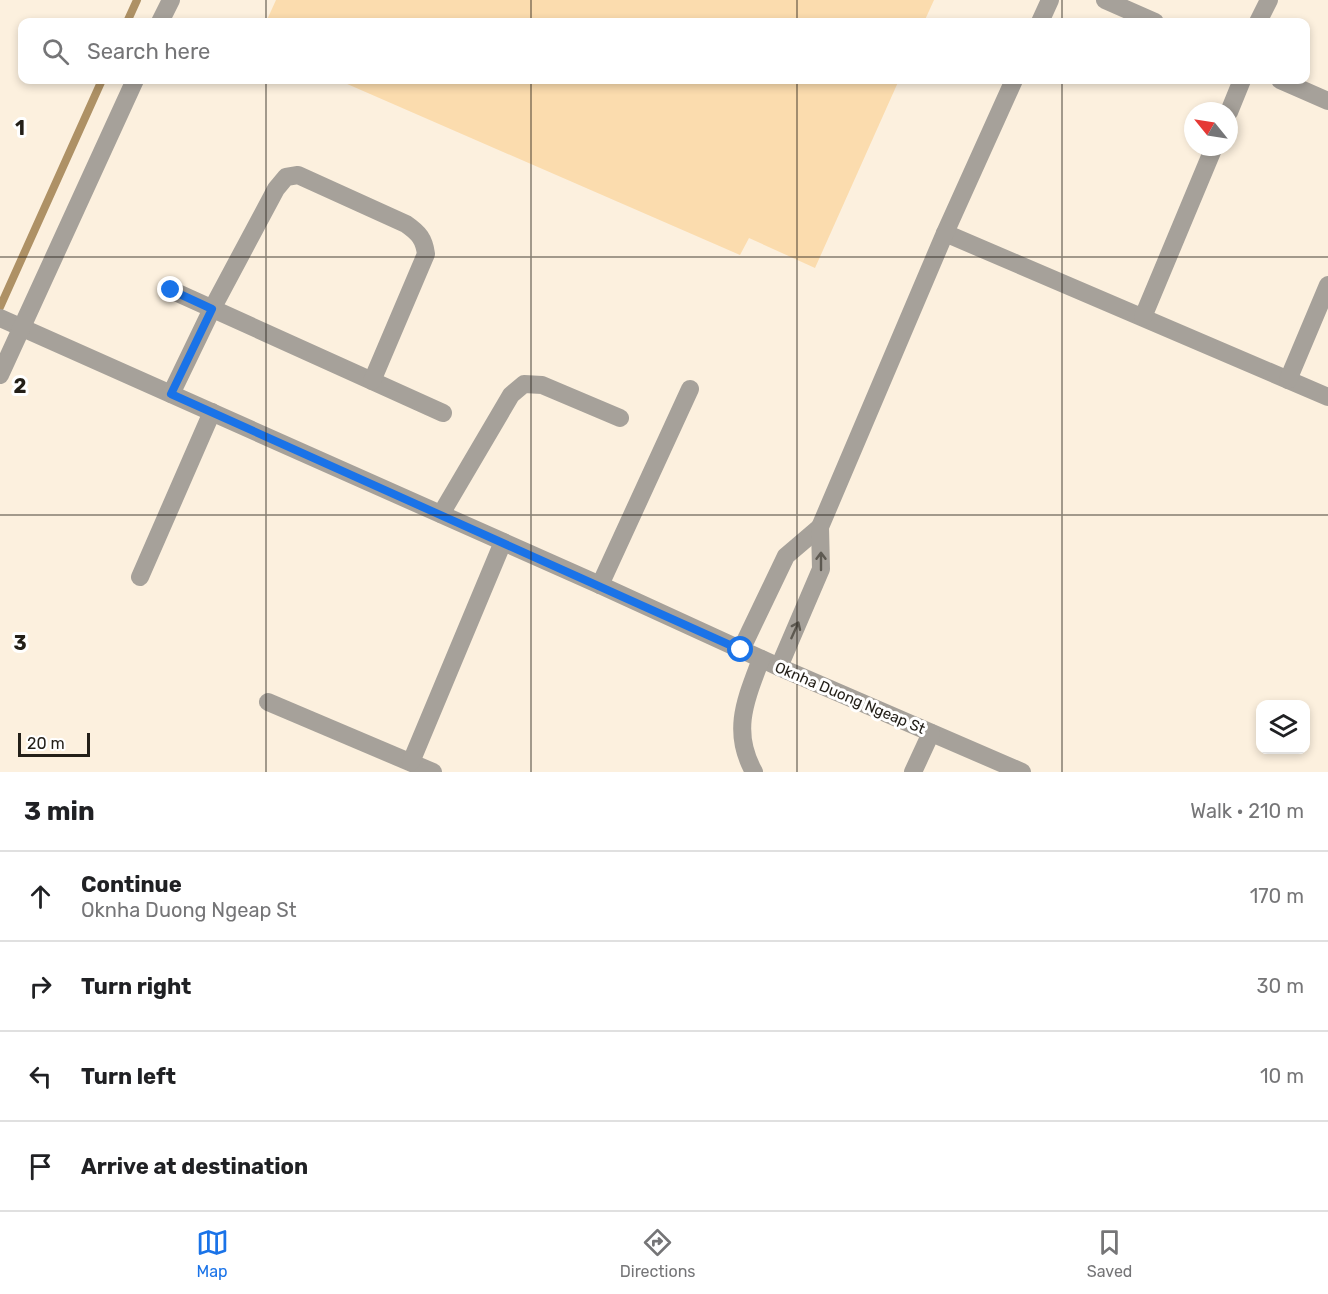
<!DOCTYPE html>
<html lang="en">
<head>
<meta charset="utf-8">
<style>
  body { margin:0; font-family:Rubik,sans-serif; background:#f2f2f2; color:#202124 }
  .controls { position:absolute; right:18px; bottom:18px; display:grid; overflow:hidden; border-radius:12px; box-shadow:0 3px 9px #0003 }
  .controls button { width:54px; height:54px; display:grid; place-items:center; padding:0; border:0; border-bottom:2px solid #e0e0e0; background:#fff; color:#202124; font:30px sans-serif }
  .compass { position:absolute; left:1184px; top:102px; width:54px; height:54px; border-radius:50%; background:#fff; box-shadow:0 3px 9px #0003; rotate:300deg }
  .scale { position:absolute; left:18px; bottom:15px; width:72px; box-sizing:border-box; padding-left:6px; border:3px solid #231f18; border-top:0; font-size:16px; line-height:21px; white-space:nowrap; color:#231f18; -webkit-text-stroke:4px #fff; paint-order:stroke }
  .stop { position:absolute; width:18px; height:18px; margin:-14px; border:4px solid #1a73e8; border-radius:50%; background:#fff }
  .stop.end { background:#1a73e8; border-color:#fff; box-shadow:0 2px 6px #0008 }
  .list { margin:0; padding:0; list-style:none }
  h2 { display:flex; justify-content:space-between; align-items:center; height:78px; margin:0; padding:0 24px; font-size:26px }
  h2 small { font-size:20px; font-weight:400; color:#757577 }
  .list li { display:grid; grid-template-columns:39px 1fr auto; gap:18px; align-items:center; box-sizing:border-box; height:90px; padding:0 24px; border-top:2px solid #e0e0e0 }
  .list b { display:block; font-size:22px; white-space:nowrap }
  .list p { margin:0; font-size:20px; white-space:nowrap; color:#757577 }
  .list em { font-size:20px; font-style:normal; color:#757577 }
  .icon { flex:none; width:33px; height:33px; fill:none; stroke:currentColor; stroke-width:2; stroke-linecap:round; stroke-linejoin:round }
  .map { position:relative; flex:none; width:1328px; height:772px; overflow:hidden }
  .search { position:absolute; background:#fff; box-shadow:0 3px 9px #0003; left:18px; right:18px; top:18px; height:66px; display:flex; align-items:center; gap:15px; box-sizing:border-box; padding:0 21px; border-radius:12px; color:#757577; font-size:22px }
  .sheet { height:438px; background:#fff }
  nav { display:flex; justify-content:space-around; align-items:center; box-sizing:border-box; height:84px; border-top:2px solid #e0e0e0; background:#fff; font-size:16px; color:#757577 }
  nav a { display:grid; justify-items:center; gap:3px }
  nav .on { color:#1a73e8 }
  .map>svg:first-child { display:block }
  .green { fill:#fbdcae }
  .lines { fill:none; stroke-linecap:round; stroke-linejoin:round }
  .stream { stroke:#ae9165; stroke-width:8 }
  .minor { stroke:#a6a19a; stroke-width:18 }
  .oneway { stroke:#5e5a52 }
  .route { stroke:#1a73e8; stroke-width:8 }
  .grid { fill:none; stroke:#231f18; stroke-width:1.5; stroke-opacity:0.55 }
  .labels { text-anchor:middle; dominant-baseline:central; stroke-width:6; stroke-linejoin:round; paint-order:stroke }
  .street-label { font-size:15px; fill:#231f18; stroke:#fff }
  .grid-label { font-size:20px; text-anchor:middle; font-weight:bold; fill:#231f18; stroke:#fff; stroke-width:6; stroke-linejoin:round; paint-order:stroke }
</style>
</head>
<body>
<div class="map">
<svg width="1328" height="772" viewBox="0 0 1328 772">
  <rect width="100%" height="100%" fill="#fcf0de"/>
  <g class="green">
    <polygon points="276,0 934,0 924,22 266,22"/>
    <polygon points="338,80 899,80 815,268 749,238 740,255"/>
  </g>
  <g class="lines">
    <g class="stream">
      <polyline points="127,22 137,0"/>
      <polyline points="0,307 102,80"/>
    </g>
    <g class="minor">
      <polyline points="1105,0 1155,22"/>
      <polyline points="160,22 171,0"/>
      <polyline points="1040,22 1050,0"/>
      <polyline points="1258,22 1269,0"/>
      <polyline points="1280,80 1328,101"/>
      <polyline points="1229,112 1242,80"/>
      <polyline points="945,233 1328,397"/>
      <polyline points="171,290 443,413"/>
      <polyline points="1143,317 1214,147"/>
      <polyline points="0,318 600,585 779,667 1022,772"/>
      <polyline points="0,375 135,80"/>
      <polyline points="1288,380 1328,285"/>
      <path d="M171 394 212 309 276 189 286 177 298 175 406 224C419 233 424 239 426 254L372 381"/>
      <polyline points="441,514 511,395 524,384 542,385 620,418"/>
      <polyline points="140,577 212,412"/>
      <polyline points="600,585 690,389"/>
      <polyline points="741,650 786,556 820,527"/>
      <polyline points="779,667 821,569 820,527 945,233 1014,80"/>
      <polyline points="268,702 433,772"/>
      <polyline points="411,762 503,542"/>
      <path d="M754 772C731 731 746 699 761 659"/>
      <polyline points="913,772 931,733"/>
    </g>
  </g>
  <defs><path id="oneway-shaft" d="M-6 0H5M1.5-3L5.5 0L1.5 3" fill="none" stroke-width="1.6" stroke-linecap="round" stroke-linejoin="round" transform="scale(1.5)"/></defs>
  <g class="oneway">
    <use href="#oneway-shaft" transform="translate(821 561) rotate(-90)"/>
    <use href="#oneway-shaft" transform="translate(795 630) rotate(-66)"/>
  </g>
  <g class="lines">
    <polyline class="route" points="171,290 212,309 171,394 741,650"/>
  </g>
  <path class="grid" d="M266 0V22M531 0V22M797 0V22M1062 0V22M266 80V772M531 80V772M797 80V772M1062 80V772M0 257H1328M0 515H1328"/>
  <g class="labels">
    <g class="street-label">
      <text transform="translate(850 698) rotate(23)">Oknha Duong Ngeap St</text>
    </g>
  </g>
  <g class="grid-label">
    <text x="20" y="135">1</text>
    <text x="20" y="393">2</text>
    <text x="20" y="650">3</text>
  </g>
</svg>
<div class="controls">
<button><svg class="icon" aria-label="layers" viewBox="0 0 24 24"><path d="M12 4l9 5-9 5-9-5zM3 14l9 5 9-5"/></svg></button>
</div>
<svg class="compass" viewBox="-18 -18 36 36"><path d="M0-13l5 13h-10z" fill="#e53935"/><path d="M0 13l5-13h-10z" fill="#757577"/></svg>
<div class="scale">20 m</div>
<div class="stop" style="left:741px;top:650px"></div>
<div class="stop end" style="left:171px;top:290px"></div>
<div class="search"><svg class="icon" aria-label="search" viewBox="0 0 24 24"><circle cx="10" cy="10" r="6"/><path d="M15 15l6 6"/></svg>Search here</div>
</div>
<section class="sheet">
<h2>3 min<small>Walk · 210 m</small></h2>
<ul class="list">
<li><svg class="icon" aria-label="ahead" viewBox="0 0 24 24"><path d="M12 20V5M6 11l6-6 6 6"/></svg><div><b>Continue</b><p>Oknha Duong Ngeap St</p></div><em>170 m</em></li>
<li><svg class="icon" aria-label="right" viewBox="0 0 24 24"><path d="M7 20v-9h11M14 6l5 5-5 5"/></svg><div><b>Turn right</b></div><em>30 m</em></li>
<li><svg class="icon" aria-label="left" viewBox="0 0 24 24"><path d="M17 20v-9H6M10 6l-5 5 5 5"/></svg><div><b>Turn left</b></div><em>10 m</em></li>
<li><svg class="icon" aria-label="arrive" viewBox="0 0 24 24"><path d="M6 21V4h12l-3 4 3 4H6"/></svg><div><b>Arrive at destination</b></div></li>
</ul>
</section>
<nav>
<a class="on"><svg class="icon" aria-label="map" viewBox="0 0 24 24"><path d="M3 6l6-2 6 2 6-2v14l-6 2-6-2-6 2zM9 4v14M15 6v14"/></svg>Map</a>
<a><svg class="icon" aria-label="directions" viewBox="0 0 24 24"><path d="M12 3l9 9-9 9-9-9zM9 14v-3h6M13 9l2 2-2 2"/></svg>Directions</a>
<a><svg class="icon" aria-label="saved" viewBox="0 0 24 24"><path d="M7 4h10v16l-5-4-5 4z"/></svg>Saved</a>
</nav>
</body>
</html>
